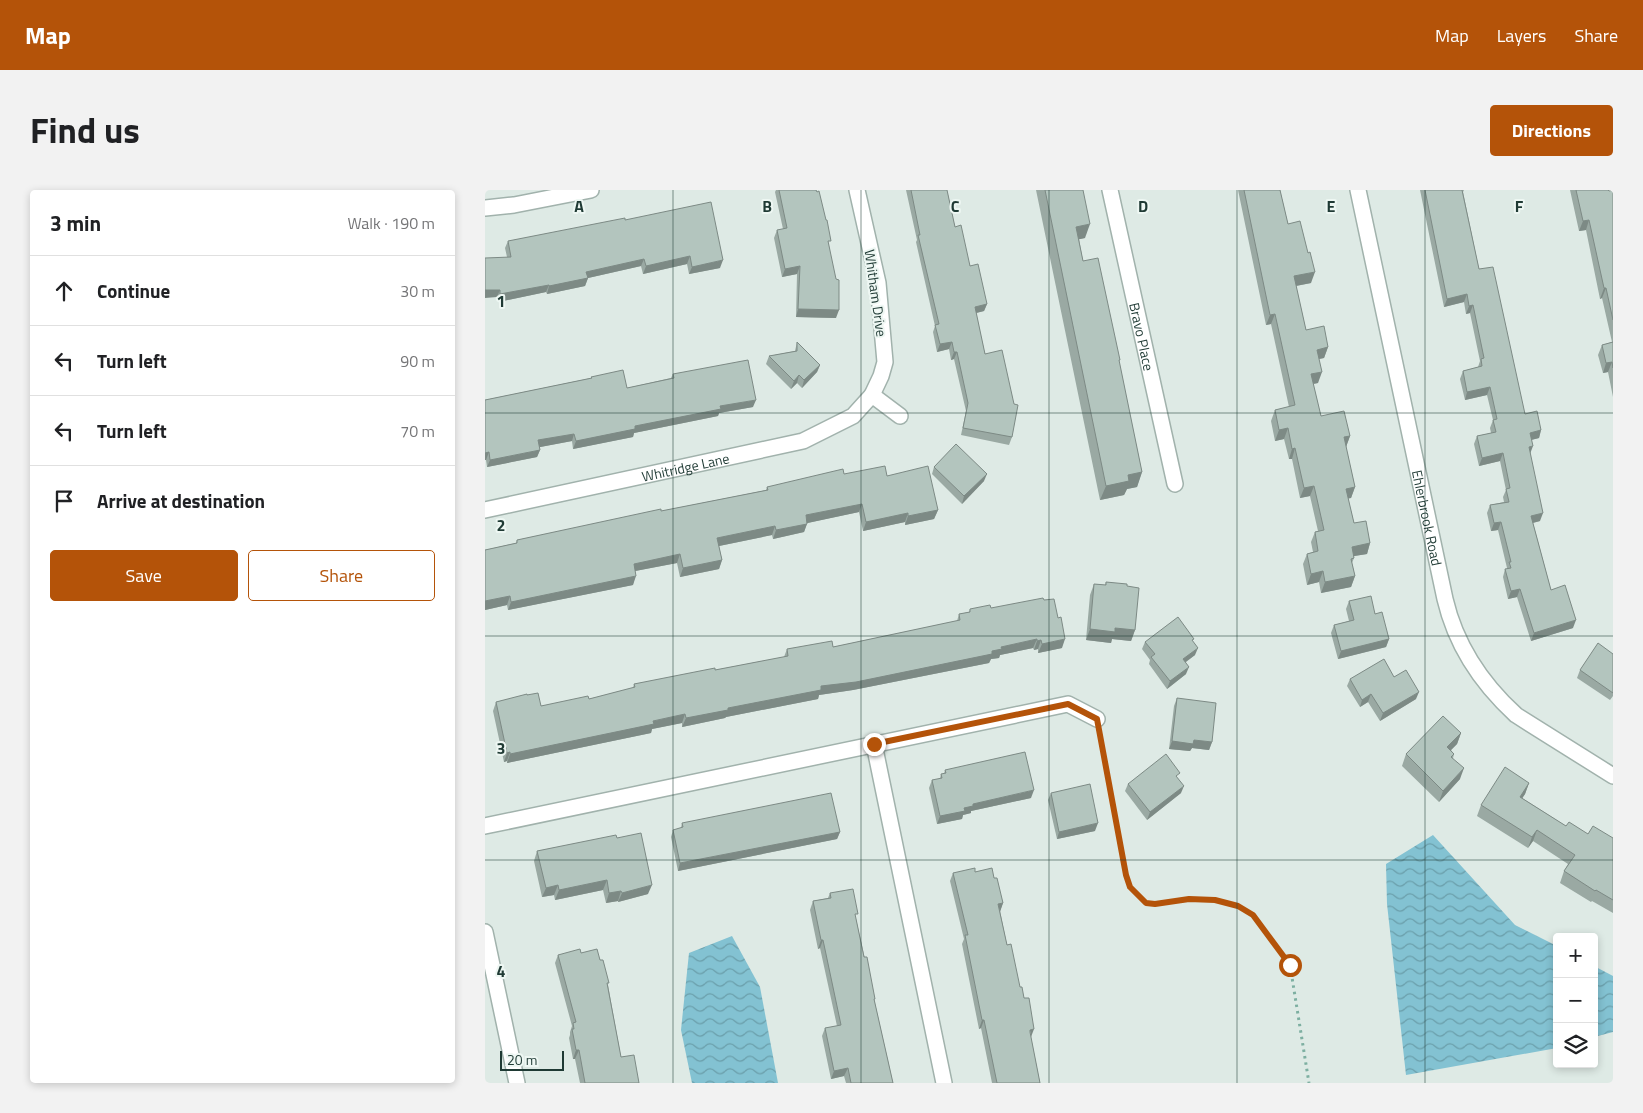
<!DOCTYPE html>
<html lang="en">
<head>
<meta charset="utf-8">
<style>
  body { margin:0; font-family:"Titillium Web",sans-serif; background:#f2f2f2; color:#202124 }
  .controls { position:absolute; right:15px; bottom:15px; display:grid; overflow:hidden; border-radius:5px; box-shadow:0 2px 8px #0003 }
  .controls button { width:45px; height:45px; display:grid; place-items:center; padding:0; border:0; border-bottom:1px solid #e0e0e0; background:#fff; color:#202124; font:25px sans-serif }
  .scale { position:absolute; left:15px; bottom:12px; width:64px; box-sizing:border-box; padding-left:5px; border:2px solid #1f3a34; border-top:0; font-size:14px; line-height:18px; white-space:nowrap; color:#1f3a34; -webkit-text-stroke:4px #eef7f3; paint-order:stroke }
  .stop { position:absolute; width:15px; height:15px; margin:-11px; border:4px solid #b45309; border-radius:50%; background:#fff }
  .stop.end { background:#b45309; border-color:#fff; box-shadow:0 1px 5px #0008 }
  .list { margin:0; padding:0; list-style:none }
  h2 { display:flex; justify-content:space-between; align-items:center; height:65px; margin:0; padding:0 20px; font-size:21px }
  h2 small { font-size:16px; font-weight:400; color:#757577 }
  .list li { display:grid; grid-template-columns:32px 1fr auto; gap:15px; align-items:center; box-sizing:border-box; height:70px; padding:0 20px; border-top:1px solid #e0e0e0 }
  .list b { display:block; font-size:19px; white-space:nowrap }
  .list em { font-size:16px; font-style:normal; color:#757577 }
  .actions { display:flex; gap:10px; padding:15px 20px }
  .actions a { flex:1; padding:11px 0; border:1px solid #b45309; border-radius:5px; text-align:center; font-size:18px; color:#b45309 }
  .actions .main { background:#b45309; color:#fff }
  .icon { flex:none; width:28px; height:28px; fill:none; stroke:currentColor; stroke-width:2; stroke-linecap:round; stroke-linejoin:round }
  .map { position:relative; flex:none; width:1128px; height:893px; overflow:hidden; border-radius:5px }
  header { display:flex; align-items:center; gap:30px; box-sizing:border-box; height:70px; padding:0 25px; background:#b45309; color:#fff }
  header strong { font-size:24px }
  nav { display:flex; gap:28px; margin-inline-start:auto; font-size:18px }
  .intro { display:flex; align-items:center; justify-content:space-between; box-sizing:border-box; height:120px; padding:0 30px }
  h1 { margin:0; font-size:35px }
  .button { padding:12px 22px; border-radius:5px; background:#b45309; color:#fff; font-size:18px; font-weight:700 }
  main { display:flex; gap:30px; padding:0 30px }
  aside { flex:1; background:#fff; border-radius:5px; box-shadow:0 2px 8px #0003 }
  .map>svg:first-child { display:block }
  .water { fill:url(#water-waves) }
  .lines { fill:none; stroke-linecap:round; stroke-linejoin:round }
  .minor-casing { stroke:#a1b2ac; stroke-width:18 }
  .path { stroke:#7dafa1; stroke-width:3; stroke-dasharray:2.5 4; stroke-linecap:butt }
  .minor { stroke:#fff; stroke-width:15 }
  .wall { fill:#9aa9a3 }
  .shaded-wall { fill:#7d8a85 }
  .building { fill:#b3c5be; stroke:#7d8a85 }
  .route { stroke:#b45309; stroke-width:6 }
  .grid { fill:none; stroke:#1f3a34; stroke-width:1; stroke-opacity:0.55 }
  .labels { text-anchor:middle; dominant-baseline:central; stroke-width:4; stroke-linejoin:round; paint-order:stroke }
  .street-label { font-size:14px; fill:#1f3a34; stroke:#eef7f3 }
  .grid-label { font-size:16px; text-anchor:middle; font-weight:bold; fill:#1f3a34; stroke:#eef7f3; stroke-width:4; stroke-linejoin:round; paint-order:stroke }
</style>
</head>
<body>
<header>
<strong>Map</strong>
<nav><a>Map</a><a>Layers</a><a>Share</a></nav>
</header>
<div class="intro"><h1>Find us</h1><a class="button">Directions</a></div>
<main>
<aside>
<h2>3 min<small>Walk · 190 m</small></h2>
<ul class="list">
<li><svg class="icon" aria-label="ahead" viewBox="0 0 24 24"><path d="M12 20V5M6 11l6-6 6 6"/></svg><div><b>Continue</b></div><em>30 m</em></li>
<li><svg class="icon" aria-label="left" viewBox="0 0 24 24"><path d="M17 20v-9H6M10 6l-5 5 5 5"/></svg><div><b>Turn left</b></div><em>90 m</em></li>
<li><svg class="icon" aria-label="left" viewBox="0 0 24 24"><path d="M17 20v-9H6M10 6l-5 5 5 5"/></svg><div><b>Turn left</b></div><em>70 m</em></li>
<li><svg class="icon" aria-label="arrive" viewBox="0 0 24 24"><path d="M6 21V4h12l-3 4 3 4H6"/></svg><div><b>Arrive at destination</b></div></li>
</ul>
<div class="actions"><a class="main">Save</a><a>Share</a></div>
</aside>
<div class="map">
<svg width="1128" height="893" viewBox="0 0 1128 893">
  <defs>
    <pattern id="water-waves" width="16" height="10" patternUnits="userSpaceOnUse" patternTransform="scale(1.25)"><rect width="16" height="10" fill="#83c2d2"/><path d="M0 5q4-4 8 0t8 0" fill="none" stroke="#6b9fab"/></pattern>
  </defs>
  <rect width="100%" height="100%" fill="#deeae5"/>
  <g class="water">
    <polygon points="948,645 1030,735 1072,756 1072,858 921,885 902,714 901,674"/>
    <polygon points="247,746 275,797 293,893 207,893 196,840 204,763"/>
    <polygon points="1109,776 1128,786 1128,842 1109,847"/>
  </g>
  <g class="lines">
    <defs>
      <g id="minor">
        <path id="s1" d="M625 0 690 294"/>
        <path id="s2" d="M873 0 960 409C971 456 996 493 1031 525L1128 586"/>
        <polyline points="0,18 29,15 106,0"/>
        <polyline points="387,205 415,226"/>
        <path id="s3" d="M0 320 318 251 368 226 387 205 396 186 400 172 393 93 372 0"/>
        <polyline points="389,554 459,893"/>
        <polyline points="0,636 583,514 612,529"/>
        <polyline points="0,742 32,893"/>
      </g>
    </defs>
    <use href="#minor" class="minor-casing"/>
    <polyline class="path" points="615,546 641,685 645,697 661,713 670,714 704,709 730,710 753,716 769,725 805,775 824,893"/>
    <use href="#minor" class="minor"/>
  </g>
  <g class="wall">
    <polygon points="291,0 331,0 344,56 351,128 311,127 312,84 297,87 289,48 292,40 298,39 290,2"/>
    <polygon points="421,0 462,0 470,37 485,76 502,114 499,121 491,123 500,164 527,247 524,255 476,245 481,221 469,169 466,170 464,159 452,162 448,142 450,136 431,52 432,50"/>
    <polygon points="551,0 598,0 600,48 594,49 598,71 634,173 657,282 652,297 642,299 639,305 615,310"/>
    <polygon points="753,0 795,0 803,34 826,93 811,96 821,140 843,157 839,168 834,169 833,193 828,194 836,226 865,246 861,257 870,297 866,308 863,308 869,333 885,353 882,364 869,366 869,368 867,373 870,386 866,397 836,403 834,392 822,395 818,374 822,364 828,362 826,352 830,342 833,341 825,306 815,308 807,269 804,269 799,249 790,251 786,231 790,220 804,217 786,134 781,135"/>
    <polygon points="935,0 979,0 978,2 994,79 1040,224 1056,240 1054,248 1046,250 1045,263 1055,331 1048,333 1066,400 1088,438 1046,451 1032,407 1023,409 1018,387 1020,379 1022,379 1022,378 1013,340 1006,341 1002,323 1005,315 1019,312 1018,307 1021,300 1015,271 994,276 989,254 992,246 1006,243 1005,238 1008,230 1002,205 980,210 975,189 978,181 993,177 995,171 985,123 981,124 979,112 959,117"/>
    <polygon points="1085,0 1123,0 1124,1 1128,0 1128,207 1123,182 1118,183 1113,165 1117,155 1127,152 1117,108 1115,109 1101,40 1094,41"/>
    <polygon points="140,30 235,78 204,84 202,74 158,84 156,76 103,88 100,96 62,104 61,102 13,112 12,107 22,67 20,58 23,51"/>
    <polygon points="312,152 335,175 332,182 317,198 312,193 306,199 281,174 284,166 310,161"/>
    <polygon points="188,184 268,217 234,223 233,226 149,243 148,247 88,259 87,251 55,257 55,260 52,267 2,277 1,270 0,270 0,210 106,188 106,187 142,198 186,188"/>
    <polygon points="449,277 499,291 477,314 447,284"/>
    <polygon points="359,284 402,286 453,320 449,329 420,335 420,332 378,341 374,322 322,333 319,342 288,349 287,345 234,356 237,370 234,379 195,387 192,373 150,381 148,395 23,420 22,415 0,420 0,360 31,353 32,350 281,300 282,297"/>
    <polygon points="621,392 642,396 650,440 646,451 627,449 626,453 601,450 605,405 609,394 620,395"/>
    <polygon points="864,411 890,424 904,449 901,457 853,469 846,443 849,435 864,431 861,419"/>
    <polygon points="506,418 577,458 553,463 553,459 549,460 548,458 515,465 514,468 506,469 504,473 368,500 334,505 333,509 241,527 240,528 197,537 197,533 167,539 166,543 22,573 22,571 19,572 8,521 11,512 42,505 56,516 104,509 148,498 149,494 230,480 299,467 302,459 348,457 472,431 474,424 484,422 485,419"/>
    <polygon points="660,452 708,452 710,465 701,472 701,484 682,499 664,474 665,470 657,459"/>
    <polygon points="1128,464 1128,506 1125,510 1092,488 1095,480"/>
    <polygon points="909,487 931,509 895,531 883,512 875,517 862,496 865,489"/>
    <polygon points="692,508 727,552 724,560 707,558 705,561 684,559 689,516"/>
    <polygon points="976,543 972,554 966,560 969,564 968,568 975,589 954,612 917,576 921,564"/>
    <polygon points="460,580 546,608 486,621 486,623 478,625 477,629 452,634 444,598 447,590 455,589 456,584 459,584"/>
    <polygon points="693,588 696,603 662,630 640,601 643,594"/>
    <polygon points="1044,593 1040,604 1037,608 1081,636 1103,644 1128,648 1128,723 1107,711 1106,712 1075,693 1079,681 1083,674 1048,651 1043,658 992,626 996,615"/>
    <polygon points="566,603 610,641 572,649 563,610"/>
    <polygon points="197,633 355,642 352,649 193,681 186,647 188,640 196,638"/>
    <polygon points="132,648 163,704 133,712 133,711 121,713 118,700 70,710 69,705 57,707 49,671 52,661"/>
    <polygon points="490,682 509,688 518,713 515,721 522,755 546,848 555,893 507,893 496,838 494,839 477,754 479,749 465,691 468,683"/>
    <polygon points="345,703 371,729 408,893 361,893 359,886 346,889 337,846 340,838 352,836 335,758 333,759 325,720 328,711 343,708"/>
    <polygon points="96,763 115,770 123,795 136,867 154,893 95,893 90,869 88,869 84,848 85,845 85,842 87,836 70,773 73,765"/>
  </g>
  <g class="shaded-wall">
    <polygon points="1104,30 1101,40 1094,41 1098,31"/>
    <polygon points="605,34 600,48 586,51 591,37"/>
    <polygon points="205,66 202,74 158,84 161,76"/>
    <polygon points="159,69 156,76 103,88 100,96 62,104 64,96 101,82"/>
    <polygon points="238,70 235,78 204,84 207,77"/>
    <polygon points="315,76 312,84 297,87 300,79"/>
    <polygon points="830,82 826,93 805,97 809,86"/>
    <polygon points="64,95 61,102 13,112 15,104"/>
    <polygon points="1119,98 1121,98 1117,108 1115,109"/>
    <polygon points="0,100 15,100 12,107 0,108"/>
    <polygon points="982,104 979,112 959,117 962,109"/>
    <polygon points="502,114 499,121 487,124 490,117"/>
    <polygon points="988,115 985,123 981,124 984,116"/>
    <polygon points="313,119 354,120 351,128 311,127"/>
    <polygon points="790,124 786,134 781,135 785,125"/>
    <polygon points="467,152 464,159 452,162 455,154"/>
    <polygon points="843,157 839,168 828,170 832,160"/>
    <polygon points="469,162 472,162 469,169 466,170"/>
    <polygon points="1127,172 1123,182 1118,183 1121,173"/>
    <polygon points="335,175 332,182 317,198 319,190"/>
    <polygon points="837,182 833,193 822,195 826,184"/>
    <polygon points="314,185 312,193 306,199 309,191"/>
    <polygon points="1005,197 1002,205 980,210 982,202"/>
    <polygon points="271,210 268,217 234,223 233,226 149,243 148,247 88,259 91,251 150,236 235,216"/>
    <polygon points="803,238 799,249 790,251 794,240"/>
    <polygon points="1056,240 1054,248 1042,251 1045,243"/>
    <polygon points="89,244 87,251 50,258 53,250"/>
    <polygon points="865,246 861,257 859,247"/>
    <polygon points="1048,256 1045,264 1044,257"/>
    <polygon points="810,258 807,269 804,269 807,259"/>
    <polygon points="55,260 52,267 2,277 5,270"/>
    <polygon points="4,262 1,270 0,270 0,263"/>
    <polygon points="1018,263 1015,271 994,276 997,268"/>
    <polygon points="657,282 652,297 642,299 639,305 615,310 621,296 643,285"/>
    <polygon points="502,284 499,291 477,314 479,306"/>
    <polygon points="829,296 825,306 815,308 819,298"/>
    <polygon points="870,297 866,308 857,310 861,299"/>
    <polygon points="377,314 374,322 318,334 321,325"/>
    <polygon points="453,320 449,329 420,335 423,326"/>
    <polygon points="423,323 420,332 378,341 381,332"/>
    <polygon points="1058,323 1055,331 1043,334 1046,326"/>
    <polygon points="1016,332 1013,340 1006,341 1009,333"/>
    <polygon points="322,334 319,342 288,349 291,340"/>
    <polygon points="290,336 287,345 229,357 232,348"/>
    <polygon points="885,353 882,364 863,367 867,357"/>
    <polygon points="195,364 192,373 145,382 149,374"/>
    <polygon points="237,370 234,379 195,387 198,378"/>
    <polygon points="838,381 834,392 822,395 826,384"/>
    <polygon points="151,386 148,395 23,420 26,412"/>
    <polygon points="870,386 866,397 836,403 840,392"/>
    <polygon points="1035,399 1032,407 1023,409 1026,401"/>
    <polygon points="25,406 22,415 0,420 0,411"/>
    <polygon points="1091,430 1088,438 1046,451 1049,443"/>
    <polygon points="630,438 650,440 646,451 627,449 626,453 601,450 605,439"/>
    <polygon points="552,449 548,458 515,465 514,468 506,469 504,473 368,500 334,505 333,509 241,527 240,528 197,537 201,528 336,496 507,461 516,457"/>
    <polygon points="580,449 577,458 553,463 557,454"/>
    <polygon points="904,449 901,457 853,469 856,461"/>
    <polygon points="556,450 553,459 549,460 552,451"/>
    <polygon points="713,458 710,465 695,476 698,469"/>
    <polygon points="704,477 701,484 682,499 685,491"/>
    <polygon points="934,502 931,509 895,531 898,523"/>
    <polygon points="886,504 883,512 875,517 877,510"/>
    <polygon points="200,524 197,533 167,539 166,543 22,573 25,564"/>
    <polygon points="976,543 972,554 958,568 962,557"/>
    <polygon points="709,550 727,552 724,560 707,558 705,561 684,559 687,551"/>
    <polygon points="25,562 22,571 19,572 22,563"/>
    <polygon points="979,578 975,589 954,612 958,601"/>
    <polygon points="1044,593 1040,604 1031,618 1035,607"/>
    <polygon points="699,596 696,603 662,630 665,622"/>
    <polygon points="549,600 546,608 486,621 486,623 478,625 477,629 452,634 455,626 488,614"/>
    <polygon points="613,633 610,641 572,649 574,642"/>
    <polygon points="1052,640 1048,651 1043,658 1047,647"/>
    <polygon points="355,642 352,649 193,681 195,673"/>
    <polygon points="122,690 118,700 70,710 74,700"/>
    <polygon points="73,695 69,705 57,707 61,698"/>
    <polygon points="167,695 163,704 133,712 137,703"/>
    <polygon points="136,701 133,711 121,713 124,703"/>
    <polygon points="518,713 515,722 513,714"/>
    <polygon points="336,750 338,750 335,758 333,759"/>
    <polygon points="497,830 499,830 496,838 494,839"/>
    <polygon points="549,839 546,847 545,840"/>
    <polygon points="91,860 94,860 90,869 88,869"/>
    <polygon points="363,878 359,886 346,889 349,881"/>
  </g>
  <g class="building">
    <polygon points="294,0 331,0 332,2 334,1 341,30 342,30 346,51 343,51 351,89 354,90 354,120 313,119 315,76 300,79 292,40 302,38"/>
    <polygon points="426,0 462,0 470,37 476,35 485,76 493,74 502,114 490,117 500,164 517,160 529,214 533,215 527,247 478,238 483,213 472,162 469,162 467,152 455,154 450,135 454,134 433,45 435,45"/>
    <polygon points="560,0 598,0 605,34 591,37 598,71 613,68 635,170 634,170 657,282 643,285 644,291 621,296"/>
    <polygon points="759,0 795,0 803,34 815,31 823,63 825,62 830,82 809,86 821,140 839,136 843,157 832,160 837,182 826,184 836,226 859,221 865,246 859,247 870,297 861,299 869,333 881,331 885,353 867,357 869,368 866,369 870,386 840,392 838,381 826,384 822,364 833,361 830,342 839,340 829,296 819,298 810,258 807,259 803,238 794,240 790,220 810,215 790,124 785,125"/>
    <polygon points="940,0 977,0 994,79 1008,77 1040,224 1052,221 1056,240 1045,243 1048,256 1044,257 1058,323 1046,326 1066,400 1080,395 1091,430 1049,443 1035,399 1026,401 1020,379 1026,378 1024,372 1026,372 1016,332 1009,333 1005,315 1024,312 1021,299 1025,298 1018,263 997,268 992,246 1011,242 1008,230 1012,229 1005,197 982,202 978,181 997,176 996,169 999,168 988,115 984,116 982,104 962,109"/>
    <polygon points="1091,0 1123,0 1124,1 1128,0 1128,130 1121,98 1119,98 1104,30 1098,31"/>
    <polygon points="226,12 238,70 207,77 205,66 161,76 159,69 101,82 103,88 64,96 64,95 15,104 15,100 0,100 0,68 26,67 23,51 140,28 140,30"/>
    <polygon points="312,152 335,175 319,190 314,185 309,191 284,166 312,161"/>
    <polygon points="1128,152 1128,178 1127,172 1121,173 1117,155"/>
    <polygon points="263,170 271,210 235,216 236,219 150,236 150,239 91,251 89,244 53,250 55,260 5,270 4,262 0,263 0,210 107,188 106,187 138,180 142,198 189,188 188,184"/>
    <polygon points="471,254 502,284 479,306 449,277"/>
    <polygon points="400,276 402,286 443,276 453,320 423,326 423,323 381,332 377,314 321,325 322,334 291,340 290,336 232,348 237,370 198,378 195,364 149,374 151,386 26,412 25,406 0,411 0,360 32,353 32,350 176,319 176,321 283,300 282,297 358,279 359,284"/>
    <polygon points="621,392 642,394 642,396 654,398 650,440 630,438 630,442 605,439 609,394 621,395"/>
    <polygon points="886,406 890,424 897,422 904,449 856,461 849,435 869,430 864,411"/>
    <polygon points="558,408 559,410 569,409 573,428 576,427 580,449 557,454 556,450 552,451 552,449 516,457 517,459 507,461 507,464 371,492 336,496 336,500 243,518 243,520 201,528 200,524 168,531 169,534 25,564 25,562 22,563 11,512 42,504 42,505 53,503 56,516 103,506 104,509 150,497 149,494 230,478 230,480 303,466 302,459 347,451 348,457 475,430 474,424 485,422 485,419 505,415 506,418"/>
    <polygon points="693,427 709,449 707,450 713,458 698,469 704,477 685,491 666,467 670,464 660,452"/>
    <polygon points="1113,453 1128,464 1128,503 1095,480"/>
    <polygon points="899,469 909,487 921,480 934,502 898,523 886,504 877,510 865,489"/>
    <polygon points="692,508 731,513 727,552 709,550 708,554 687,551"/>
    <polygon points="958,526 976,543 962,557 969,564 966,567 979,578 958,601 921,564"/>
    <polygon points="540,562 549,600 488,614 488,616 479,618 480,621 455,626 447,590 457,588 456,584 461,583 460,580"/>
    <polygon points="681,564 695,583 691,586 699,596 665,622 643,594"/>
    <polygon points="1020,577 1044,593 1035,607 1081,636 1084,632 1103,644 1108,636 1128,648 1128,710 1111,700 1110,701 1079,681 1090,665 1052,640 1047,647 996,615"/>
    <polygon points="605,594 613,633 574,642 566,603"/>
    <polygon points="346,603 355,642 195,673 188,640 198,637 197,633"/>
    <polygon points="156,643 167,695 137,703 136,701 124,703 122,690 74,700 73,695 61,698 52,661 131,645 132,648"/>
    <polygon points="490,678 490,682 507,678 509,688 512,688 518,713 513,714 522,755 526,754 535,797 537,797 539,808 544,808 549,839 545,840 545,842 555,893 512,893 499,830 497,830 480,745 483,745 468,683"/>
    <polygon points="368,699 373,724 370,724 379,767 382,767 390,809 389,809 408,893 366,893 363,878 349,881 340,838 356,835 338,750 336,750 328,711 346,708 345,703"/>
    <polygon points="95,759 96,763 112,759 115,770 118,770 124,793 122,793 136,867 149,865 154,893 100,893 94,860 91,860 87,839 89,839 88,833 91,832 73,765"/>
  </g>
  <g class="lines">
    <polyline class="route" points="389,554 583,514 612,529 641,685 645,697 661,713 670,714 704,709 730,710 753,716 768,725 805,775"/>
  </g>
  <path class="grid" d="M188 0V893M376 0V893M564 0V893M752 0V893M940 0V893M0 223H1128M0 446H1128M0 670H1128"/>
  <g class="labels">
    <g class="street-label">
      <text transform="translate(391 103) rotate(82)">Whitham Drive</text>
      <text stroke="none"><textPath href="#s1" startOffset="150">Bravo Place</textPath></text>
      <text stroke="none"><textPath href="#s3" startOffset="205">Whitridge Lane</textPath></text>
      <text stroke="none"><textPath href="#s2" startOffset="335">Ehlerbrook Road</textPath></text>
    </g>
  </g>
  <g class="grid-label">
    <text x="94" y="22">A</text>
    <text x="282" y="22">B</text>
    <text x="470" y="22">C</text>
    <text x="658" y="22">D</text>
    <text x="846" y="22">E</text>
    <text x="1034" y="22">F</text>
    <text x="16" y="117">1</text>
    <text x="16" y="341">2</text>
    <text x="16" y="564">3</text>
    <text x="16" y="787">4</text>
  </g>
</svg>
<div class="controls">
<button>+</button>
<button>−</button>
<button><svg class="icon" aria-label="layers" viewBox="0 0 24 24"><path d="M12 4l9 5-9 5-9-5zM3 14l9 5 9-5"/></svg></button>
</div>
<div class="scale">20 m</div>
<div class="stop" style="left:805px;top:775px"></div>
<div class="stop end" style="left:389px;top:554px"></div>
</div>
</main>
</body>
</html>
